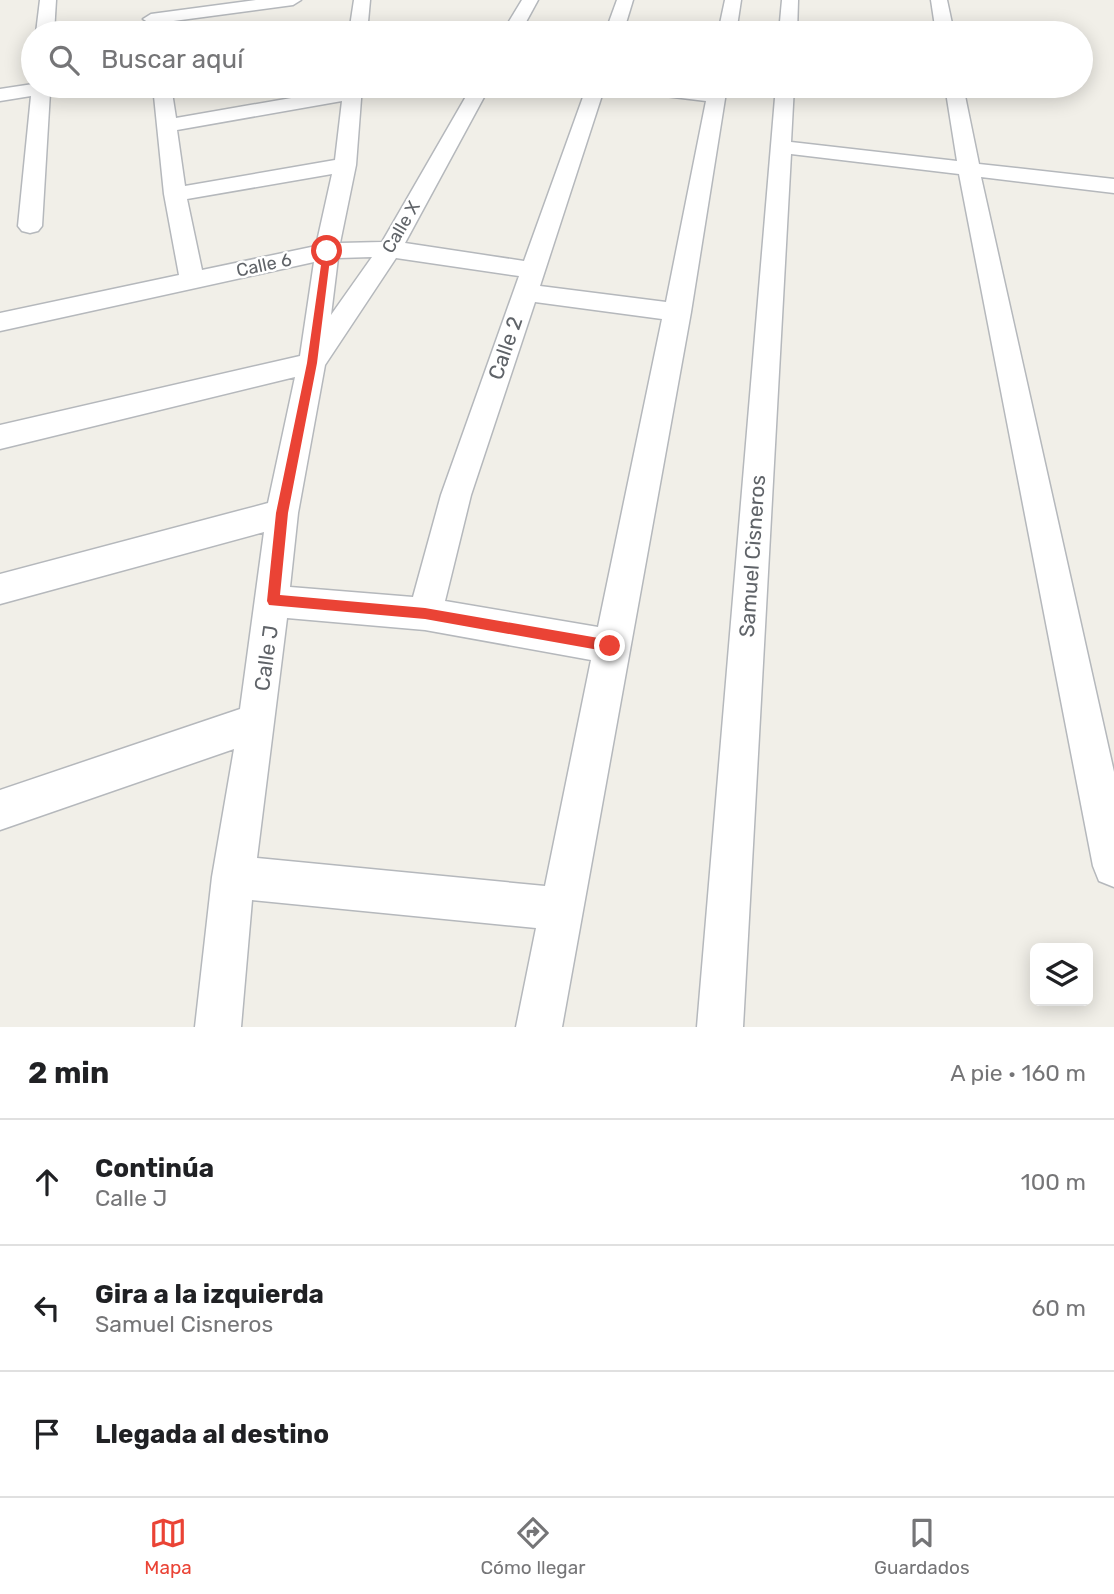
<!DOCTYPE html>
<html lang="es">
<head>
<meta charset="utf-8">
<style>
  body { margin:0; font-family:Rubik,sans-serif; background:#f6f6f6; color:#202124 }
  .controls { position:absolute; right:21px; bottom:21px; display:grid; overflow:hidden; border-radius:10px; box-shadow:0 4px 18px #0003 }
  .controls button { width:63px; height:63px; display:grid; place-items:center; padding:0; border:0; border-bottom:2px solid #e0e0e0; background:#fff; color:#202124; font:35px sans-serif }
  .stop { position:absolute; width:21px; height:21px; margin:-16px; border:5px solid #ea4335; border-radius:50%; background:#fff }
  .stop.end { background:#ea4335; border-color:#fff; box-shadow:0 2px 7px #0008 }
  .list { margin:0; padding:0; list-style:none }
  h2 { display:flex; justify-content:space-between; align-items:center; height:91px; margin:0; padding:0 28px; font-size:30px }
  h2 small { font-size:23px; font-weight:400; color:#757577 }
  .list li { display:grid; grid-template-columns:46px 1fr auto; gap:21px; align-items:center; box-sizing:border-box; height:126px; padding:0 28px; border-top:2px solid #e0e0e0 }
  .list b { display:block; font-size:26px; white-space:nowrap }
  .list p { margin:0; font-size:23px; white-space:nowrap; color:#757577 }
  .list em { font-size:23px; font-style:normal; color:#757577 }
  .icon { flex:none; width:38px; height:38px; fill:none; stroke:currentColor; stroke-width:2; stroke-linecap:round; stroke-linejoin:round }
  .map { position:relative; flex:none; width:1114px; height:1027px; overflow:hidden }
  .search { position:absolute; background:#fff; box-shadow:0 4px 18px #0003; left:21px; right:21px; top:21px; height:77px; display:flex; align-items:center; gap:18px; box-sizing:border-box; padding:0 24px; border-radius:38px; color:#757577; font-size:26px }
  .sheet { height:469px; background:#fff }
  nav { display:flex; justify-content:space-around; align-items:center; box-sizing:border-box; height:98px; border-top:2px solid #e0e0e0; background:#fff; font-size:19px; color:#757577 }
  nav a { display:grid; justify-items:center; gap:4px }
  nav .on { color:#ea4335 }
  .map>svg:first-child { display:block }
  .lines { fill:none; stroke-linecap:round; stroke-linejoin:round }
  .street-casing { stroke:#b5b8bc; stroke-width:3 }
  .street { fill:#fff; fill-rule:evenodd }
  .route { fill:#ea4335 }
  .labels { text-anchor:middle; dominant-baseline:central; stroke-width:5; stroke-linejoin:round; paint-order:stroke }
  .far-street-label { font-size:18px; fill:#5f6368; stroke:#fff }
  .street-label { font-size:21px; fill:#5f6368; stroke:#fff }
</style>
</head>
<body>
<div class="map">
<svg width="1114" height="1027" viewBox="0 0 1114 1027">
  <rect width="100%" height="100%" fill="#f1efe8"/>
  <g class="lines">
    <defs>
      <g id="street">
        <polygon points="40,0 56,0 54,33 36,33"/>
        <polygon points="256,0 301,0 293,5 151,24 143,19 151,14"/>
        <polygon points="354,0 370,0 367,33 349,33"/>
        <polygon points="522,0 538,0 520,33 502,33"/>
        <polygon points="617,0 633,0 623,33 605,33"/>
        <polygon points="725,0 741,0 736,33 718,33"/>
        <polygon points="782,0 798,0 797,33 779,33"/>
        <polygon points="931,0 947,0 954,33 936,33"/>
        <polygon points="33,84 63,86 61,90 50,92 42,226 38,231 30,233 22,231 18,226 31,96 0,101 0,89"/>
        <path d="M153 86H171L176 118 343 89 344 86H362L356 165 340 243 382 242 472 86H490L405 243 524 261 587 86H605L540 286 666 302 706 101 632 92 623 86H674L708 90 709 86H727L691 312 562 1027H516L536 928 252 900 241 1027H195L212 877 234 749 0 830V790L240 709 264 532 0 604V574L268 503 295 377 0 449V425L300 356 314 262 0 331V313L179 275 164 194ZM342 101 335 160 185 186 177 130ZM332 174 316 246 202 270 187 199ZM372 257 331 315 338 258ZM396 258 519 276 441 495 413 597 290 587 298 513 325 365ZM535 302 662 319 598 627 445 601 471 495ZM287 618 425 630 591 660 545 886 257 858Z"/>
        <polygon points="776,86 794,86 791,142 957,161 945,86 963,86 979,164 1114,179 1114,193 981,177 1114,772 1114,887 1099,881 1093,866 959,174 791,154 743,1027 697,1027"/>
      </g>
    </defs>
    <use href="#street" class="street-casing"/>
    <use href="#street" class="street"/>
  </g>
  <polygon class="route" points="327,248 331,251 317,363 288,513 280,595 425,608 610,640 614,642 614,651 610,652 425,619 269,605 267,601 276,513 307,363 323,251"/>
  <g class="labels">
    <g class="far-street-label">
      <text transform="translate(401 227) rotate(-60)">Calle X</text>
      <text transform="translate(264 265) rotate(-12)">Calle 6</text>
    </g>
    <g class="street-label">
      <text transform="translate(505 348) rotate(-71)">Calle 2</text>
      <text transform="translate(752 556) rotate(-86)">Samuel Cisneros</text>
      <text transform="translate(266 658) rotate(-82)">Calle J</text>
    </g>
  </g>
</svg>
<div class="controls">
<button><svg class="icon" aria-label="layers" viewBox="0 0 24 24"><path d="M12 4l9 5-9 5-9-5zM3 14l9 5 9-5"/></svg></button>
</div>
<div class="stop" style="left:327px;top:251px"></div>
<div class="stop end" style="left:610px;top:646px"></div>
<div class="search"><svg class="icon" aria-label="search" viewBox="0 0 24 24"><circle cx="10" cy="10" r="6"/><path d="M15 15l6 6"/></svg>Buscar aquí</div>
</div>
<section class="sheet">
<h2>2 min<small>A pie · 160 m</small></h2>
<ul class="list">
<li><svg class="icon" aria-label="ahead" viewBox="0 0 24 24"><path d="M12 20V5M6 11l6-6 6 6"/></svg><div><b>Continúa</b><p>Calle J</p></div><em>100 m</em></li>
<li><svg class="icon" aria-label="left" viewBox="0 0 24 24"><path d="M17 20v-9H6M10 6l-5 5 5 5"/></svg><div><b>Gira a la izquierda</b><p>Samuel Cisneros</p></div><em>60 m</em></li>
<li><svg class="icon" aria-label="arrive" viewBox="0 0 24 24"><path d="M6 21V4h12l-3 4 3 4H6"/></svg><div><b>Llegada al destino</b></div></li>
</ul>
</section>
<nav>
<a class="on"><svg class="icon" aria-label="map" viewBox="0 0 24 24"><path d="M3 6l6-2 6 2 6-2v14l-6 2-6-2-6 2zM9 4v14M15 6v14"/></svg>Mapa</a>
<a><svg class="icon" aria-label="directions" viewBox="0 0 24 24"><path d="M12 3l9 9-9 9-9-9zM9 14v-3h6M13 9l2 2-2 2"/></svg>Cómo llegar</a>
<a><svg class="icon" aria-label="saved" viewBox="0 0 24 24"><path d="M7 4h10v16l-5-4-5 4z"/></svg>Guardados</a>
</nav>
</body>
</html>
